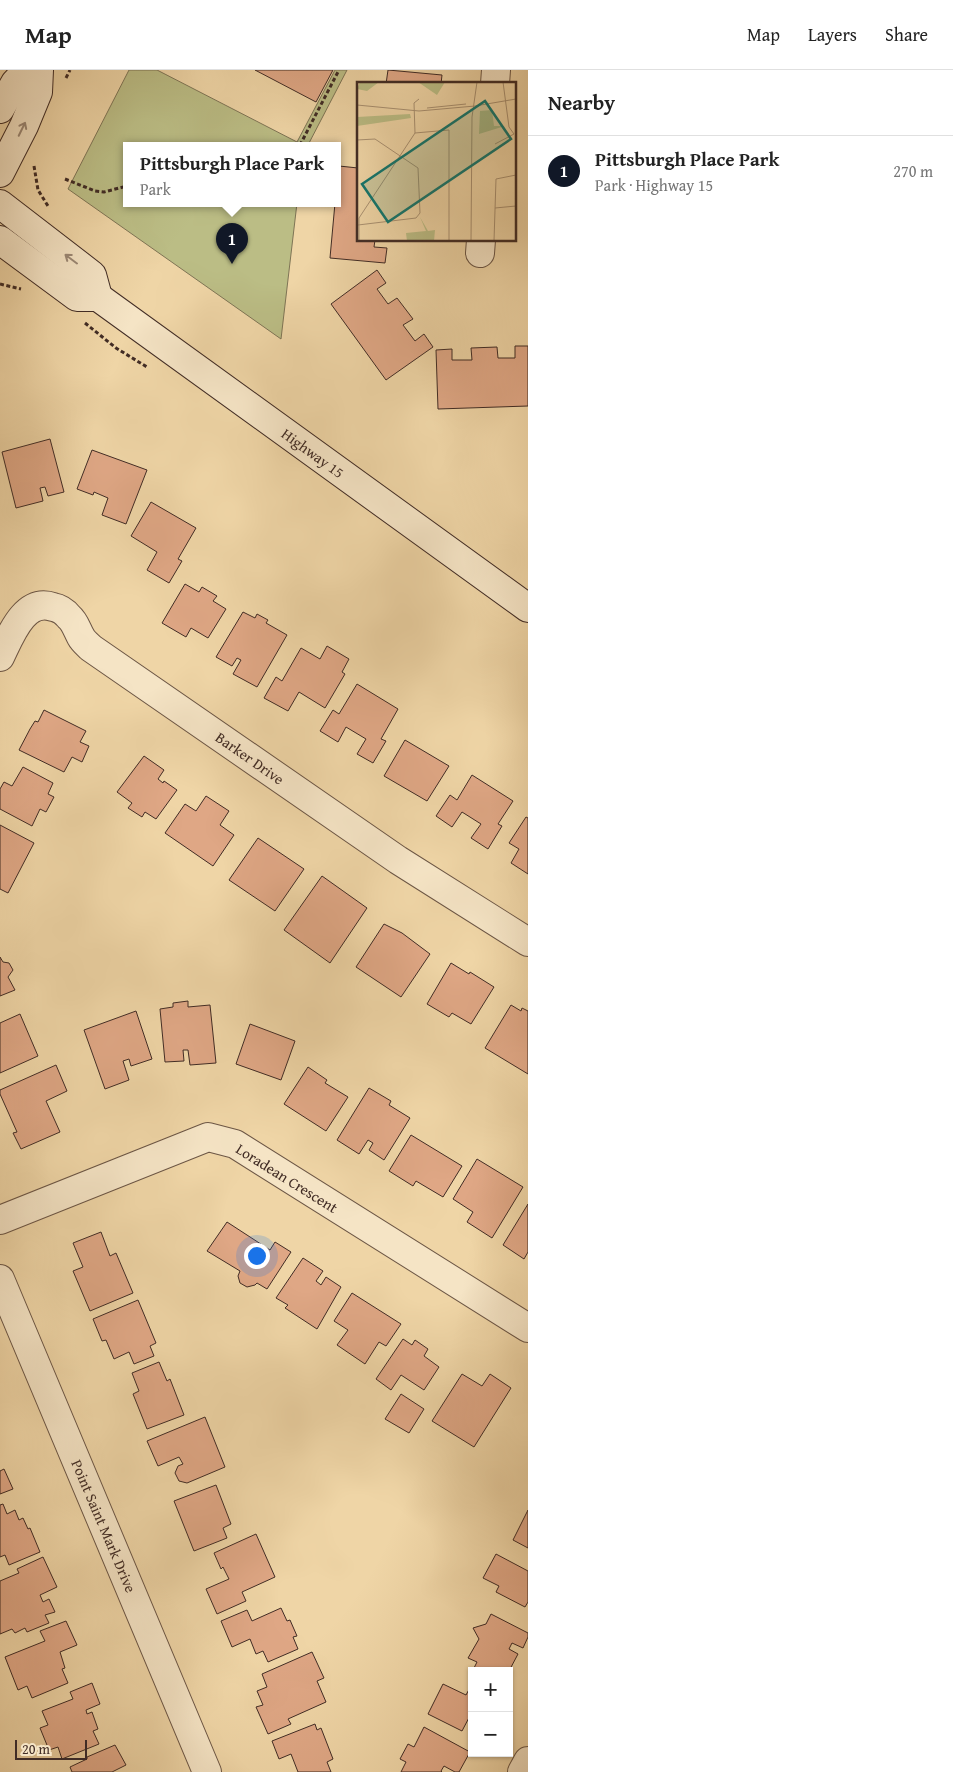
<!DOCTYPE html>
<html lang="en">
<head>
<meta charset="utf-8">
<style>
  body { margin:0; font-family:"Gentium Book Plus",serif; background:#f6f6f6; color:#222 }
  .controls { position:absolute; right:15px; bottom:15px; display:grid; overflow:hidden; border-radius:0px; box-shadow:0 1px 4px #0004 }
  .controls button { width:45px; height:45px; display:grid; place-items:center; padding:0; border:0; border-bottom:1px solid #e0e0e0; background:#fff; color:#222; font:25px sans-serif }
  .scale { position:absolute; left:15px; bottom:12px; width:72px; box-sizing:border-box; padding-left:5px; border:2px solid #412c25; border-top:0; font-size:14px; line-height:18px; white-space:nowrap; color:#412c25; -webkit-text-stroke:4px #f5e4c5; paint-order:stroke }
  .you { position:absolute; left:256px; top:1185px; width:18px; height:18px; margin:-12px; border:4px solid #fff; border-radius:50%; background:#1a73e8; box-shadow:0 0 0 8px #1a73e833 }
  .badge { display:grid; place-items:center; width:32px; height:32px; border-radius:50%; background:#111827; color:#fff; font-size:16px; font-weight:700 }
  .pin { position:absolute; translate:-50% -41px; filter:drop-shadow(0 1px 2px #0008) }
  .pin::after { content:''; position:absolute; top:26px; width:18px; height:15px; background:inherit; clip-path:polygon(0 0,100% 0,50% 100%) }
  .popup { position:absolute; left:123px; top:72px; width:218px; height:65px; box-sizing:border-box; display:grid; place-content:center; border-radius:0px; background:#fff; filter:drop-shadow(0 1px 4px #0005); font-size:16px; white-space:nowrap; color:#767676 }
  .popup b { font-size:19px; color:#222 }
  .popup::after { content:''; position:absolute; left:50%; top:100%; margin-left:-10px; border:10px solid transparent; border-top-color:#fff }
  .list { margin:0; padding:0; list-style:none }
  h2 { display:flex; justify-content:space-between; align-items:center; height:65px; margin:0; padding:0 20px; font-size:21px }
  h2 small { font-size:16px; font-weight:400; color:#767676 }
  .list li { display:grid; grid-template-columns:32px 1fr auto; gap:15px; align-items:center; box-sizing:border-box; height:70px; padding:0 20px; border-top:1px solid #e0e0e0 }
  .list b { display:block; font-size:19px; white-space:nowrap }
  .list p { margin:0; font-size:16px; white-space:nowrap; color:#767676 }
  .list em { font-size:16px; font-style:normal; color:#767676 }
  .map { position:relative; flex:none; width:528px; height:1702px; overflow:hidden }
  header { display:flex; align-items:center; gap:30px; box-sizing:border-box; height:70px; padding:0 25px; background:#fff; border-bottom:1px solid #e0e0e0 }
  header strong { font-size:24px }
  nav { display:flex; gap:28px; margin-inline-start:auto; font-size:18px }
  main { display:flex }
  aside { flex:1; background:#fff }
  .map>svg:first-child { display:block }
  .green { fill:#bbbd85; stroke:#7e7455 }
  .building { fill:#dfa785; stroke:#412c25 }
  .lines { fill:none; stroke-linecap:round; stroke-linejoin:round }
  .street-casing { stroke:#6c5645; stroke-width:30 }
  .secondary-casing { stroke:#412c25; stroke-width:30 }
  .path { stroke:#412c25; stroke-width:3; stroke-dasharray:4 2.5; stroke-linecap:butt }
  .street { stroke:#f5e4c5; stroke-width:28 }
  .secondary { stroke:#f5e4c5; stroke-width:28 }
  .oneway { stroke:#9b8875 }
  .labels { text-anchor:middle; dominant-baseline:central; stroke-width:5; stroke-linejoin:round; paint-order:stroke }
  .street-label { font-size:15px; fill:#412c25; stroke:#f5e4c5 }
  .inset-road { fill:none; stroke:#a99172; stroke-width:1 }
  .view { fill:#0f766e; fill-opacity:0.15; stroke:#0f766e; stroke-width:2.5 }
  .inset-edge { fill:none; stroke:#412c25; stroke-width:2.5 }
</style>
</head>
<body>
<header>
<strong>Map</strong>
<nav><a>Map</a><a>Layers</a><a>Share</a></nav>
</header>
<main>
<div class="map">
<svg width="528" height="1702" viewBox="0 0 528 1702">
  <rect width="100%" height="100%" fill="#efd5a6"/>
  <filter id="stains"><feTurbulence type="fractalNoise" baseFrequency=".004" numOctaves="4"/><feColorMatrix values="0 0 0 0 .2 0 0 0 0 .09 0 0 0 0 .02 0 0 0 .5 -.17"/></filter>
  <radialGradient id="worn" r=".72"><stop offset=".6" stop-color="#630" stop-opacity="0"/><stop offset="1" stop-color="#630" stop-opacity=".3"/></radialGradient>
  <polygon class="green" points="129,0 157,0 297,72 335,0 347,0 308,75 127,75 127,133 297,133 281,269 68,119"/>
  <g class="building">
    <polygon points="255,0 333,0 316,32"/>
    <polygon points="388,0 442,5 441,14 386,14"/>
    <polygon points="339,96 358,98 358,170 375,170 374,177 387,178 385,193 330,188 335,133 337,133"/>
    <polygon points="377,200 386,213 377,219 388,234 397,228 413,249 403,255 415,271 424,264 433,277 386,310 331,234"/>
    <polygon points="515,276 528,276 528,336 438,339 436,280 452,279 452,290 472,290 471,278 497,277 498,288 515,288"/>
    <polygon points="50,369 64,422 48,426 45,417 40,418 43,431 16,438 2,382"/>
    <polygon points="92,380 147,400 126,454 102,445 108,428 94,422 93,425 77,419"/>
    <polygon points="151,432 196,458 178,489 182,491 169,513 147,500 157,482 131,466"/>
    <polygon points="185,514 199,522 202,517 217,526 213,531 226,539 208,568 191,558 186,567 162,553"/>
    <polygon points="243,542 255,548 257,544 268,550 266,553 287,565 257,617 233,604 241,590 237,588 232,596 216,587"/>
    <polygon points="327,576 349,589 342,602 345,604 325,638 299,622 288,641 264,628 276,607 282,611 301,578 320,589"/>
    <polygon points="357,614 398,639 381,669 386,671 373,693 357,684 366,669 346,657 338,672 320,661 333,640 339,644"/>
    <polygon points="44,640 86,661 80,672 89,676 82,692 72,687 64,702 19,680 30,659 35,651 38,652"/>
    <polygon points="405,670 449,696 427,731 384,706"/>
    <polygon points="144,686 164,700 158,709 163,713 164,711 177,720 156,749 145,742 142,747 128,738 132,733 117,722"/>
    <polygon points="23,697 53,713 48,724 54,727 46,742 40,739 32,756 0,739 0,719 4,712 12,716"/>
    <polygon points="472,705 513,731 498,754 502,756 488,779 471,768 481,754 462,742 452,757 436,746 450,725 457,730"/>
    <polygon points="206,726 229,741 220,755 234,765 213,796 165,763 185,734 196,741"/>
    <polygon points="526,747 528,748 528,804 511,793 519,779 509,773"/>
    <polygon points="0,755 34,773 8,823 0,819"/>
    <polygon points="258,768 304,799 275,841 229,810"/>
    <polygon points="322,806 367,838 330,893 284,860"/>
    <polygon points="384,854 402,863 430,884 401,927 356,897"/>
    <polygon points="0,887 3,892 9,893 13,900 8,907 15,920 0,926"/>
    <polygon points="451,893 469,904 470,902 494,917 471,954 452,943 449,947 427,934"/>
    <polygon points="188,931 188,937 210,935 216,993 190,995 188,980 183,980 184,991 165,992 160,939 173,937 173,933"/>
    <polygon points="511,935 521,941 522,938 528,941 528,1004 485,978"/>
    <polygon points="136,941 152,989 131,996 129,989 123,991 129,1010 105,1019 84,960"/>
    <polygon points="20,944 38,986 0,1003 0,953"/>
    <polygon points="250,954 295,971 281,1010 236,994"/>
    <polygon points="56,995 67,1021 46,1031 60,1062 21,1079 13,1063 17,1062 0,1024 0,1020"/>
    <polygon points="308,997 327,1010 325,1013 348,1027 326,1061 284,1034"/>
    <polygon points="369,1018 391,1031 389,1035 410,1048 384,1090 369,1080 373,1073 368,1070 359,1084 337,1070"/>
    <polygon points="411,1065 462,1096 443,1127 416,1111 413,1116 389,1101"/>
    <polygon points="477,1089 523,1117 492,1168 467,1152 473,1142 453,1129"/>
    <polygon points="528,1134 528,1182 524,1189 503,1175"/>
    <polygon points="227,1152 270,1180 275,1172 291,1182 267,1219 257,1213 255,1215 247,1217 240,1213 238,1206 240,1201 207,1181"/>
    <polygon points="101,1162 110,1186 116,1183 133,1223 90,1241 73,1201 83,1197 73,1173"/>
    <polygon points="303,1188 323,1201 316,1211 321,1215 326,1207 341,1217 317,1259 285,1238 288,1235 276,1228"/>
    <polygon points="352,1223 401,1254 386,1276 379,1272 365,1294 337,1275 348,1260 334,1251"/>
    <polygon points="138,1230 156,1273 150,1276 154,1286 134,1294 129,1282 114,1289 106,1270 102,1271 93,1249"/>
    <polygon points="403,1269 412,1275 415,1270 428,1279 424,1286 439,1297 424,1320 401,1305 391,1320 376,1309"/>
    <polygon points="159,1292 167,1311 170,1309 184,1345 147,1359 133,1324 139,1321 132,1303"/>
    <polygon points="462,1304 482,1316 490,1304 511,1318 474,1377 432,1351"/>
    <polygon points="401,1324 424,1339 409,1363 385,1349"/>
    <polygon points="205,1347 225,1397 187,1413 179,1411 175,1403 178,1396 183,1394 179,1387 158,1396 147,1371"/>
    <polygon points="4,1399 13,1419 0,1424 0,1401"/>
    <polygon points="216,1415 231,1454 223,1458 227,1468 194,1481 174,1431"/>
    <polygon points="3,1434 7,1444 15,1440 19,1450 23,1448 28,1459 30,1458 40,1482 9,1495 5,1485 0,1487 0,1435"/>
    <polygon points="528,1440 528,1478 513,1470"/>
    <polygon points="256,1464 275,1507 242,1522 246,1531 217,1544 206,1519 229,1509 223,1497 221,1499 214,1483"/>
    <polygon points="496,1484 528,1501 528,1532 525,1537 496,1522 499,1516 483,1508"/>
    <polygon points="43,1487 57,1517 40,1525 43,1532 49,1529 55,1542 45,1545 49,1553 27,1562 25,1558 15,1563 12,1559 0,1564 0,1511 19,1503 17,1499"/>
    <polygon points="281,1538 287,1551 290,1550 297,1566 293,1567 298,1579 268,1592 263,1581 256,1584 250,1569 232,1577 221,1551 247,1540 252,1551"/>
    <polygon points="491,1544 528,1563 528,1567 523,1578 512,1573 509,1579 518,1584 509,1601 475,1601 473,1600 477,1592 468,1588 479,1569 473,1558 486,1554"/>
    <polygon points="66,1551 77,1575 60,1582 65,1598 62,1599 68,1613 32,1628 27,1616 18,1620 5,1587 45,1571 40,1561"/>
    <polygon points="312,1582 324,1608 317,1611 326,1632 288,1649 291,1654 268,1664 256,1637 263,1635 257,1621 267,1617 262,1604"/>
    <polygon points="92,1613 100,1634 86,1640 87,1644 92,1642 98,1659 93,1661 99,1674 62,1689 58,1677 49,1680 40,1658 48,1655 42,1641 73,1629 70,1622"/>
    <polygon points="443,1614 466,1625 472,1614 472,1642 462,1661 428,1644"/>
    <polygon points="315,1654 317,1660 321,1658 333,1689 327,1692 331,1702 298,1702 291,1684 279,1689 272,1671"/>
    <polygon points="424,1657 470,1682 459,1702 455,1702 444,1696 441,1701 442,1702 401,1702 406,1692 400,1689 408,1674 414,1677"/>
    <polygon points="115,1675 126,1695 112,1702 72,1702 70,1697 87,1689 87,1687"/>
  </g>
  <g class="lines">
    <defs>
      <g id="street">
        <polyline points="495,14 496,0"/>
        <polyline points="480,183 481,170"/>
        <path d="M0 587C10 567 24 527 53 537 59 538 65 542 69 547 75 552 77 560 81 567 83 571 88 575 91 578L398 790 528 872"/>
        <polyline points="0,1150 208,1067 235,1074 528,1258"/>
        <polyline points="0,1209 207,1702"/>
        <polyline points="522,1702 528,1691"/>
      </g>
      <g id="secondary">
        <polyline points="0,39 15,13 27,0"/>
        <polyline points="0,103 24,56 38,22 39,0"/>
        <polyline points="0,134 92,205 98,227"/>
        <polyline points="0,170 77,227 98,227 528,538"/>
      </g>
    </defs>
    <use href="#street" class="street-casing"/>
    <use href="#secondary" class="secondary-casing"/>
    <g class="path">
      <polyline points="66,8 70,0"/>
      <polyline points="300,75 339,0"/>
      <polyline points="34,96 38,120 48,136"/>
      <polyline points="65,109 95,121 104,122 127,116"/>
      <polyline points="0,214 21,219"/>
      <polyline points="85,253 116,278 147,297"/>
    </g>
    <use href="#street" class="street"/>
    <use href="#secondary" class="secondary"/>
  </g>
  <defs><path id="oneway-shaft" d="M-6 0H5M1.5-3L5.5 0L1.5 3" fill="none" stroke-width="1.6" stroke-linecap="round" stroke-linejoin="round" transform="scale(1.25)"/></defs>
  <g class="oneway">
    <use href="#oneway-shaft" transform="translate(22 59) rotate(-64)"/>
    <use href="#oneway-shaft" transform="translate(71 189) rotate(-143)"/>
  </g>
  <g class="labels">
    <g class="street-label">
      <text transform="translate(313 383) rotate(36)">Highway 15</text>
      <text transform="translate(250 688) rotate(35)">Barker Drive</text>
      <text transform="translate(287 1108) rotate(32)">Loradean Crescent</text>
      <text transform="translate(104 1456) rotate(67)">Point Saint Mark Drive</text>
    </g>
  </g>
  <g transform="translate(357 12)">
    <rect width="159" height="159" fill="#efd5a6"/>
    <path d="M3 0H22L10 9 0 7ZM61 0H88L80 13ZM135 28 137 44H148L122 52 123 29ZM53 32 54 36 0 44V35ZM63 135 71 149 78 148 77 159H50L49 151 69 149Z" fill="#bbbd85"/>
    <path class="inset-road" d="M0 23 62 29 118 24M118 24 159 17M70 26 109 22M58 51 92 48V159M0 58 18 57 61 86 63 131 59 136 1 143M138 62 157 52 152 45 146 0M138 126 159 124M2 159V136L58 51 57 21 62 17M114 159 115 35 120 0M137 159 139 97 159 93"/>
    <path class="view" d="M128 19 154 57 31 140 5 102Z"/>
    <rect width="159" height="159" class="inset-edge"/>
  </g>
  <rect width="100%" height="100%" filter="url(#stains)"/>
  <rect width="100%" height="100%" fill="url(#worn)"/>
</svg>
<div class="controls">
<button>+</button>
<button>−</button>
</div>
<div class="scale">20 m</div>
<div class="you"></div>
<div class="pin badge" style="left:232px;top:194px">1</div>
<div class="popup"><b>Pittsburgh Place Park</b>Park</div>
</div>
<aside>
<h2>Nearby<small></small></h2>
<ul class="list">
<li><span class="badge">1</span><div><b>Pittsburgh Place Park</b><p>Park · Highway 15</p></div><em>270 m</em></li>
</ul>
</aside>
</main>
</body>
</html>
